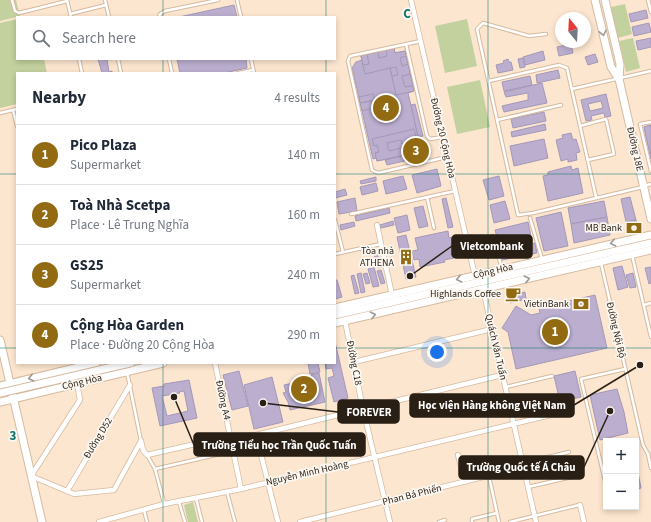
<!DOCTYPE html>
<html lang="en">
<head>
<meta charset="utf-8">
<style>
  body { margin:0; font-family:"Source Sans 3",sans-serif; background:#f6f6f7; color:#1f2937 }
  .controls { position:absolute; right:12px; bottom:12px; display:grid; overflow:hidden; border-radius:0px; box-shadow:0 2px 6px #0003 }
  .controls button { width:36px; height:36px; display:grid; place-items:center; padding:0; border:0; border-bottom:1px solid #e0e1e3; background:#fff; color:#1f2937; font:20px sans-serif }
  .compass { position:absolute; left:555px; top:12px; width:36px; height:36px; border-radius:50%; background:#fff; box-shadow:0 2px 6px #0003; rotate:342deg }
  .you { position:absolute; left:437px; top:352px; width:14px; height:14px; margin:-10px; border:3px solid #fff; border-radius:50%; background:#1a73e8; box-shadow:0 0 0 6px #1a73e833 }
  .badge { display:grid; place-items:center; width:26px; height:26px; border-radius:50%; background:#916a11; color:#fff; font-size:13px; font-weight:700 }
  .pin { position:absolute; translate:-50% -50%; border:2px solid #fff; box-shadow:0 1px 4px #0006 }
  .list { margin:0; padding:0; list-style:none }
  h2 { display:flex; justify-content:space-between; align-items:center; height:52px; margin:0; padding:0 16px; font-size:17px }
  h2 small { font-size:13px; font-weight:400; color:#747a83 }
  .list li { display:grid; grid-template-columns:26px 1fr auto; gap:12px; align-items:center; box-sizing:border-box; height:60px; padding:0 16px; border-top:1px solid #e0e1e3 }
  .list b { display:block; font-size:15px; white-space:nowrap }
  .list p { margin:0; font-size:13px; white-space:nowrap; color:#747a83 }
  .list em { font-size:13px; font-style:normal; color:#747a83 }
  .icon { flex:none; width:22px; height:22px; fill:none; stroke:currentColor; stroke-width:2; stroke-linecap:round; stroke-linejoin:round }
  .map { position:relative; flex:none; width:651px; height:522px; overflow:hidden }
  .search { position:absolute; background:#fff; box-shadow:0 2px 6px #0003; left:16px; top:16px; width:320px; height:44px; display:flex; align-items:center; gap:10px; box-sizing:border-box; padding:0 14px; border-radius:0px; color:#747a83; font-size:15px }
  .panel { position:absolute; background:#fff; box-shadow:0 2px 6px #0003; left:16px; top:72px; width:320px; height:292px; border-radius:0px }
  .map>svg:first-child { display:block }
  .green { fill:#c2d19e }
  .building { fill:#bbaecf; stroke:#a498b8; fill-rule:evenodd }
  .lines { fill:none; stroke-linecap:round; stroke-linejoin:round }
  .lane-casing { stroke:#d5ba9f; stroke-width:4.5 }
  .street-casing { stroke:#d5ba9f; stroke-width:6 }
  .secondary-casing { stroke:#d5ba9f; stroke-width:9 }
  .primary-casing { stroke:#d5ba9f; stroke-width:9 }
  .lane { stroke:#fff; stroke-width:2.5 }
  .street { stroke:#fff; stroke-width:4.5 }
  .secondary { stroke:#fff; stroke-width:7 }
  .primary { stroke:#fff; stroke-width:7 }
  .primary-bridge-casing { stroke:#d5ba9f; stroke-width:9; stroke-linecap:butt }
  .primary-bridge { stroke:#fff; stroke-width:7 }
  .oneway { stroke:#9f9a95 }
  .grid { fill:none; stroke:#0f766e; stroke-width:1; stroke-opacity:0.55 }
  .labels { text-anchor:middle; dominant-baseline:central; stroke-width:3.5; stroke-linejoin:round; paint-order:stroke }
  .street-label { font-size:10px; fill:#291f14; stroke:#fcf7f1 }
  .poi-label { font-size:10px; fill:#291f14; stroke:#fcf7f1; text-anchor:end }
  .grid-label { font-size:13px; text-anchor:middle; font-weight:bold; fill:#0f766e; stroke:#fcf7f1; stroke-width:3.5; stroke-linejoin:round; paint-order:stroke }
  .leader { fill:none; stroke:#291f14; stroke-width:1.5 }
  .callout-dot { fill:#291f14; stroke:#fcf7f1; stroke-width:1.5 }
  .callout { fill:#291f14; stroke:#291f14; stroke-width:1.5 }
  .callout-label { font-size:11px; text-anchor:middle; font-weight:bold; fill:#fff }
</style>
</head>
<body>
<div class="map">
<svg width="651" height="522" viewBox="0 0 651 522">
  <rect width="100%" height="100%" fill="#fde6d0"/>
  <g class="green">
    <polygon points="0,0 16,0 20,16 0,21"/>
    <polygon points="625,4 632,34 618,38 611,7"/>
    <polygon points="17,19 17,59 44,59 47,73 17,73 17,104 0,108 0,23"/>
    <polygon points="467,19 477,66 445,73 435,26"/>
    <polygon points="633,38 640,68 626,72 619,41"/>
    <polygon points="480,80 490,127 457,134 447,87"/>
    <polygon points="193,502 198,522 188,522 184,505"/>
  </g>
  <g class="building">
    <polygon points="234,5 237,17 179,17"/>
    <polygon points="646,10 648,18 631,22 629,14"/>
    <polygon points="649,23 651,32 634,36 632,27"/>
    <polygon points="651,38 651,47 638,50 636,41"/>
    <polygon points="571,44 573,53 559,56 557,47"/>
    <polygon points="394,48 395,53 405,51 414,91 408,93 420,143 417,144 419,152 377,161 376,158 373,159 352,68 356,62 362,60 361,56"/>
    <polygon points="394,48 395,53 405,51 414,91 396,95 390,68 365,74 361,56"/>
    <polygon points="386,50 387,56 379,58 378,52"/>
    <polygon points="543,51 545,60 525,65 523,57"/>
    <polygon points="367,54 369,64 363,65 361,56"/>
    <polygon points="595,54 598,62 588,65 585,57"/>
    <polygon points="406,56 408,64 402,66 400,58"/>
    <polygon points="523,58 525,67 520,68 518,59"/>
    <polygon points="98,59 107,59 109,72 112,71 112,73 102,73"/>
    <polygon points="177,59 246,59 247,68 224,73 180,73"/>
    <polygon points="508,59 509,62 511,62 513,70 498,73 496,65 504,63 503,61"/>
    <polygon points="396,67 398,75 392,76 390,68"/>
    <polygon points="558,70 560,78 537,83 536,75"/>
    <polygon points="410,74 413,86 405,87 402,76"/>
    <polygon points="530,76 532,85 504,91 502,82"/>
    <polygon points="542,83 547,103 504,112 502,106 528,100 528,93 506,97 504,92"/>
    <polygon points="373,94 375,100 360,103 359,97"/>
    <path d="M606 94 611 116 605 117 604 113 591 116 592 120 586 121 581 100ZM601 101 603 108 590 111 588 104Z"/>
    <polygon points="371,101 373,108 362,111 360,103"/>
    <polygon points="415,104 423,136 418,137 411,105"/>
    <polygon points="544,112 546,121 513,128 511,119"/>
    <polygon points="545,124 546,130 512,137 511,132"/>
    <polygon points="651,125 651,159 644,127"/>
    <polygon points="651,125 651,159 644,127"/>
    <polygon points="414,129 416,137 412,138 414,145 417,144 419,152 377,161 375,153 379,152 377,145 374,146 372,139"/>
    <polygon points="571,133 573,140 576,139 580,152 576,153 577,160 568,162 568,159 561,161 556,140 563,138 562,135"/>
    <polygon points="544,139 548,158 514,166 510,146"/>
    <polygon points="401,140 402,144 404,144 405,147 389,151 387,143"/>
    <polygon points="411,154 413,159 387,165 385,160"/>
    <polygon points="571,166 572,170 578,168 583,193 548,201 543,176 548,175 548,172"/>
    <polygon points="437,169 441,186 417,193 412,175"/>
    <polygon points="403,176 407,189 386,194 383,181"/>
    <polygon points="499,176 504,196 489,200 483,180"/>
    <polygon points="376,177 376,181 361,184 360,181"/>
    <polygon points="376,183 378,191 362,195 360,187"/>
    <polygon points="345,189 347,195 335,198 335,192"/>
    <polygon points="630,197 636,220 626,222 621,199"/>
    <polygon points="355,198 357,211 339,214 337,202"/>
    <polygon points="446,198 453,227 448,228 442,199"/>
    <polygon points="505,201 510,219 494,223 490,205"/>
    <polygon points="604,201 607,217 571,224 568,208"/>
    <polygon points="423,206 428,226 419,228 414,208"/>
    <polygon points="389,208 390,213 356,221 355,216"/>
    <polygon points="561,212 568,246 544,251 536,218"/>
    <polygon points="407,215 410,230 398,233 394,218"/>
    <polygon points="607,217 610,235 574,243 571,224"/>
    <polygon points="636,220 637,225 627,227 626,222"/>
    <polygon points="393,221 394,225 381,228 380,225"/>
    <polygon points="354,222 355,226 341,230 340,225"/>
    <polygon points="528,222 532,241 500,248 495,230"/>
    <polygon points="448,231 449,238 452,237 453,244 451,244 454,258 444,260 445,262 420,267 419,259 414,260 412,251 418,250 415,238"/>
    <polygon points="406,235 416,277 406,279 397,237"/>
    <polygon points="535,243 537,253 502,260 500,251"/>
    <polygon points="377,253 381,267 378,268 374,254"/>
    <polygon points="622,266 628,287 618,290 613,268"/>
    <polygon points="374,267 379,286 373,287 368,269"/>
    <polygon points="651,267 651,283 649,284 645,268"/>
    <polygon points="381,270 385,283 381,284 377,271"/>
    <polygon points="361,273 365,292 361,293 357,274"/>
    <polygon points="367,273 370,283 366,284 363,274"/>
    <polygon points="633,273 636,287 630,288 626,275"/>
    <polygon points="354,275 359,293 355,294 351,276"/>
    <polygon points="335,280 337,280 342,297 335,299"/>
    <polygon points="525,292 526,299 510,303 509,296"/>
    <polygon points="595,295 607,348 516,369 508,332 502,328 516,306 531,315 540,313 539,308"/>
    <polygon points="335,342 348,398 334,402 328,378 334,376 332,368 326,369 325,363 335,363"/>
    <polygon points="308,363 318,363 320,372 310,374"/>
    <polygon points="239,371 248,406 232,410 223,375"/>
    <polygon points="575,371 581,397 560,402 554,376"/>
    <polygon points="319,373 325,402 290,410 288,402 283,393 286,392 284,385 312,379 311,375"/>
    <polygon points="272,377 283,422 254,429 244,385"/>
    <path d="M189 380 197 418 160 426 152 388 164 386V384ZM184 391 188 411 167 416 162 396 180 393 179 392Z"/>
    <polygon points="617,389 624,412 628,433 600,440 590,395"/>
    <polygon points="636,462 641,488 636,490"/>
  </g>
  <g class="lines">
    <defs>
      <g id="lane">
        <polyline points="12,0 15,11 19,13 67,1"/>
        <polyline points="67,0 71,17"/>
        <polyline points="105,0 109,17"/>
        <polyline points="237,0 241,17"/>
        <polyline points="648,0 651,12"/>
        <polyline points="70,14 106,5"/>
        <polyline points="159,17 160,14 165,11 218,0"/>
        <polyline points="546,34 529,36 483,23 477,29 518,215 533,213 643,187"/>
        <polyline points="421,41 350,56 348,61 372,170 378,173 447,157"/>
        <polyline points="406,44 427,136 430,139 443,137"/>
        <polyline points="79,59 82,73"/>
        <polyline points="118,59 121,73"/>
        <polyline points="169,59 172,73"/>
        <polyline points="251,59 254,73"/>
        <polyline points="238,73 253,70"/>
        <polyline points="489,81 559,65 567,68 596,197"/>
        <polyline points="572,89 651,71"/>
        <polyline points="13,110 17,126"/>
        <polyline points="0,113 17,109"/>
        <polyline points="497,120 561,105"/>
        <polyline points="651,122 640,124 651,171"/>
        <polyline points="580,126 606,119 614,154 588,160"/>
        <polyline points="644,186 651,184"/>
        <polyline points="427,197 434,228"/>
        <polyline points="351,214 455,191"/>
        <polyline points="530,218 542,259"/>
        <polyline points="335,220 343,252"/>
        <polyline points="493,236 502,269"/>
        <polyline points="335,254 381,244"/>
        <polyline points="632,255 651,337"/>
        <polyline points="601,263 643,445 648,454 651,468"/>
        <polyline points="644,305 651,303"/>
        <polyline points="127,372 141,441"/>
        <polyline points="506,387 552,376"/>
        <polyline points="147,455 155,469 164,503"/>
        <polyline points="523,463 569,452"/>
        <polyline points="155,469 233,451"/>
        <polyline points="490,481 499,522"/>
        <polyline points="606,485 581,379 625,369"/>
        <polyline points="528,487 576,476"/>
        <polyline points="227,492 235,522"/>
        <polyline points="196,498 202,522"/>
        <polyline points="179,502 185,522"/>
        <polyline points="144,510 147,522"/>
        <polyline points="439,522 445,520"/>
        <polyline points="472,522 472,519 497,513"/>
        <polyline points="510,522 579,505"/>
      </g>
      <g id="street">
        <polyline points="411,0 475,276"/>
        <polyline points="377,225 392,295"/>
        <polyline points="483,289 536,522"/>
        <polyline points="345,321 363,409 390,522"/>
        <polyline points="354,362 492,329"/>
        <polyline points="215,363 241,489"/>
        <polyline points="77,383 80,400 31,476 74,494 114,490 141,441"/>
        <polyline points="256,435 278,522"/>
        <polyline points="141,441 143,450 147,455 226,437 256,435 502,375"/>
        <polyline points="458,455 465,482"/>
        <polyline points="67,491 130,385"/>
        <polyline points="580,505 584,522"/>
        <polyline points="99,522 164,504 241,489 559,413"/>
        <polyline points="300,522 524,467"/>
      </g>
      <g id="secondary">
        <polyline points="595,0 611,67 619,79"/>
        <polyline points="605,0 620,64 619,79 651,219"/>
        <polyline points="0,340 42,522"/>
      </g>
      <g id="primary">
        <polyline points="335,308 651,235"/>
        <polyline points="335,315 651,243"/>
        <polyline points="335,323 651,250"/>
        <polyline points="0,386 96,363"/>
        <polyline points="0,402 163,363"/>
      </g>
    </defs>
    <use href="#lane" class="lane-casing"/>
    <use href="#street" class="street-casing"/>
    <use href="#secondary" class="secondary-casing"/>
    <use href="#primary" class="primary-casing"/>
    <use href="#lane" class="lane"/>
    <use href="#street" class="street"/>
    <use href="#secondary" class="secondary"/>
    <use href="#primary" class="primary"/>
    <defs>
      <polyline id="primary-bridge" points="0,393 130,363"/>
    </defs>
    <use href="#primary-bridge" class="primary-bridge-casing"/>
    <use href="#primary-bridge" class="primary-bridge"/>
  </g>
  <defs><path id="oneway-chevron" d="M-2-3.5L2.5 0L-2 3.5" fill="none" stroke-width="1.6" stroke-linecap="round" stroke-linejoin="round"/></defs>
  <g class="oneway">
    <use href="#oneway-chevron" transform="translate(603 33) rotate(77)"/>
    <use href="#oneway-chevron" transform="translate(613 243) rotate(167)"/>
    <use href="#oneway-chevron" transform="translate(459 279) rotate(167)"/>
    <use href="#oneway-chevron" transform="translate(527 279) rotate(-13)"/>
    <use href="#oneway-chevron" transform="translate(373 315) rotate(-13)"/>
    <use href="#oneway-chevron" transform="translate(31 378) rotate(167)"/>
  </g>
  <path class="grid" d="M163 0V17M326 0V17M488 0V522M163 59V73M326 59V73M0 174H17M335 174H651M0 348H17M335 348H651M163 363V522M326 363V522"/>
  <defs>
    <symbol id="bank-bare" viewBox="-9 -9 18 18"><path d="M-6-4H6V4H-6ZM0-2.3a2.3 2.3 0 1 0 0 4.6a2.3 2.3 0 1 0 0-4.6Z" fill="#916a11" stroke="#fcf7f1" stroke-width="2.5" paint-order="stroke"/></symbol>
    <symbol id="building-bare" viewBox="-9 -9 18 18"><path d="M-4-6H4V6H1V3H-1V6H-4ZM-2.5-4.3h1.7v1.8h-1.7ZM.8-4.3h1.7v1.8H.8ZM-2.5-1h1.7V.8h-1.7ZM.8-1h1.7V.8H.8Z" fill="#916a11" stroke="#fcf7f1" stroke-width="2.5" paint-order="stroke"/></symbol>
    <symbol id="cafe-bare" viewBox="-9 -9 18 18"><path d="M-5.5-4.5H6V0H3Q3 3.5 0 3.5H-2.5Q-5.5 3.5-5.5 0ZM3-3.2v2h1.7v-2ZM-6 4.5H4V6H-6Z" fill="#916a11" stroke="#fcf7f1" stroke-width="2.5" paint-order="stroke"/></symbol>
  </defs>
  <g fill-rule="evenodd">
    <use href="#bank-bare" x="623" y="217" width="22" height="22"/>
    <use href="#building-bare" x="395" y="246" width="22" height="22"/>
    <use href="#cafe-bare" x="502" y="283" width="22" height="22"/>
    <use href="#bank-bare" x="570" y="293" width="22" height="22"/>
  </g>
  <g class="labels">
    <g class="street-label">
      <text transform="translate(443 138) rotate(77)">Đường 20 Cộng Hòa</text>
      <text transform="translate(635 149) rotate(77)">Đường 18E</text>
      <text transform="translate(493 271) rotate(-13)">Cộng Hòa</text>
      <text transform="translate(616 330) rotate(77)">Đường Nội Bộ</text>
      <text transform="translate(496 347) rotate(77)">Quách Văn Tuấn</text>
      <text transform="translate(354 363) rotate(79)">Đường C18</text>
      <text transform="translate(82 382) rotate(-13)">Cộng Hòa</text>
      <text transform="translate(223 400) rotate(78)">Đường A4</text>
      <text transform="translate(98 438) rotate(-59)">Đường D52</text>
      <text transform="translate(307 473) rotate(-13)">Nguyễn Minh Hoàng</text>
      <text transform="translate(412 495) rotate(-14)">Phan Bá Phiến</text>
    </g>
    <g class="poi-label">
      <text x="622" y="228">MB Bank</text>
      <text x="394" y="251">Tòa nhà<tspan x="394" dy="12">ATHENA</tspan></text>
      <text x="501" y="294">Highlands Coffee</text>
      <text x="569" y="304">VietinBank</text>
    </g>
  </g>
  <g class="grid-label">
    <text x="407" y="18">C</text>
    <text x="13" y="440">3</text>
  </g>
  <path class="leader" d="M410 276L452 246M640 365L574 405M263 403L338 412M174 397L194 445M610 411L584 467"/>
  <g class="callout-dot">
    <circle cx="410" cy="276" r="4"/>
    <circle cx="640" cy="365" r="4"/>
    <circle cx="263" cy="403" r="4"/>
    <circle cx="174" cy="397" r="4"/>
    <circle cx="610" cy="411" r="4"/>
  </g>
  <g class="callout">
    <rect x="452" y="235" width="80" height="23" rx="4"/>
    <rect x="410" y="394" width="164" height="23" rx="4"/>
    <rect x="338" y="400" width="61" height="23" rx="4"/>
    <rect x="194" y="433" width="171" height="23" rx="4"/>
    <rect x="459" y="456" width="125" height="23" rx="4"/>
  </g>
  <g class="callout-label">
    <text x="492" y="250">Vietcombank</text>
    <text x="492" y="409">Học viện Hàng không Việt Nam</text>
    <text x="369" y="416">FOREVER</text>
    <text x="279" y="449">Trường Tiểu học Trần Quốc Tuấn</text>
    <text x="521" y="471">Trường Quốc tế Á Châu</text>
  </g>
</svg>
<div class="controls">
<button>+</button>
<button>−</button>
</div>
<svg class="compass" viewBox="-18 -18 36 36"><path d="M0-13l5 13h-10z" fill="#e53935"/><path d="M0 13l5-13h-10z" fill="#747a83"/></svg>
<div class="you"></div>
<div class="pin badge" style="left:555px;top:332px">1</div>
<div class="pin badge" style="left:304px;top:389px">2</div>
<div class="pin badge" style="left:416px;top:151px">3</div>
<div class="pin badge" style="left:386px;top:108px">4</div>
<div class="search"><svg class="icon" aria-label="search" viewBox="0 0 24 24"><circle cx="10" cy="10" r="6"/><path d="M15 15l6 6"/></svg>Search here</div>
<section class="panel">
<h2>Nearby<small>4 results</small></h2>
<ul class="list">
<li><span class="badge">1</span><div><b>Pico Plaza</b><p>Supermarket</p></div><em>140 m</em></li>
<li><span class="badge">2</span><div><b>Toà Nhà Scetpa</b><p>Place · Lê Trung Nghĩa</p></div><em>160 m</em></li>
<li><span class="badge">3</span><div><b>GS25</b><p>Supermarket</p></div><em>240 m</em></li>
<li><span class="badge">4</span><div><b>Cộng Hòa Garden</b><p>Place · Đường 20 Cộng Hòa</p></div><em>290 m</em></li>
</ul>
</section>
</div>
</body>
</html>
